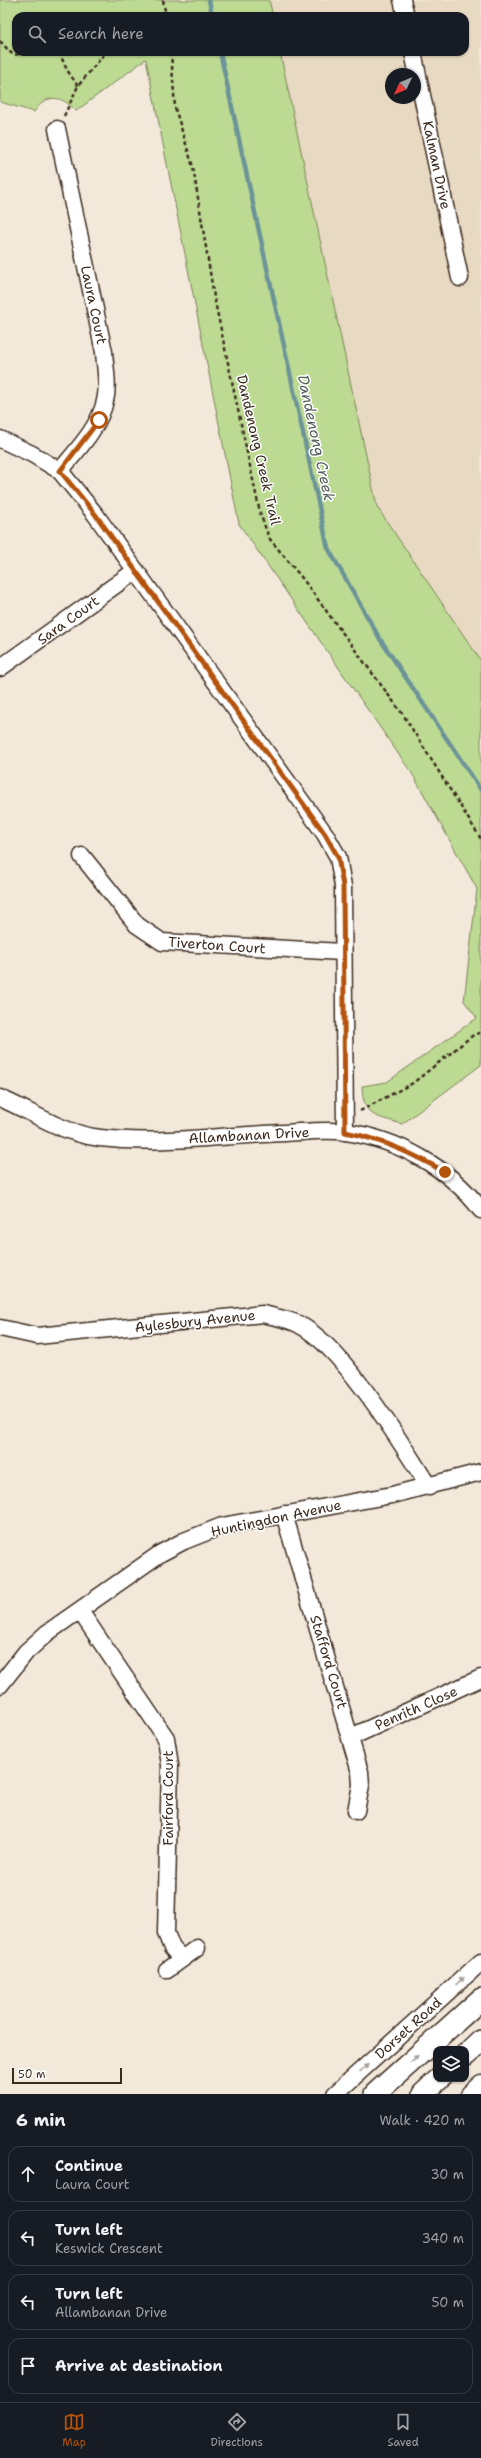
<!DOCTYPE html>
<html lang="en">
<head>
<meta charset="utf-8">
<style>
  body { margin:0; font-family:"Shantell Sans",sans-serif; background:#242831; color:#f1f3f6 }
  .controls { position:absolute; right:12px; bottom:12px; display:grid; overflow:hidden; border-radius:8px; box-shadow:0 1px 3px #0004 }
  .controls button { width:36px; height:36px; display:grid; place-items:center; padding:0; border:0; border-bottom:1px solid #363941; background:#171b24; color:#f1f3f6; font:20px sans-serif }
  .compass { position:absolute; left:385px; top:68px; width:36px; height:36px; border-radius:50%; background:#171b24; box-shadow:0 1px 3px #0004; rotate:226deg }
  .scale { position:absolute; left:12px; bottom:10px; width:110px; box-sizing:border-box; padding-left:4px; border:2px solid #3b2a1e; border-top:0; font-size:11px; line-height:14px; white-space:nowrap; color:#3b2a1e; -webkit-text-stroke:3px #fff; paint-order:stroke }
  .stop { position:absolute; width:12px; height:12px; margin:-9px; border:3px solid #b45309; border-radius:50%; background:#fff }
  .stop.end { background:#b45309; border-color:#fff; box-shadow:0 1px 4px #0008 }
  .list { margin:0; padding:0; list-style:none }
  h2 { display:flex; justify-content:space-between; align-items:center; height:52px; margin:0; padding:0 16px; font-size:17px }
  h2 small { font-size:13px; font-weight:400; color:#9ea1a6 }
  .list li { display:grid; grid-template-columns:26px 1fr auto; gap:12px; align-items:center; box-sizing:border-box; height:56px; margin:0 8px 8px; padding:0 8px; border:1px solid #363941; border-radius:12px }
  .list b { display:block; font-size:15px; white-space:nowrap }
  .list p { margin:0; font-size:13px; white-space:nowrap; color:#9ea1a6 }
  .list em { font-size:13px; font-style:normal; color:#9ea1a6 }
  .icon { flex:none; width:22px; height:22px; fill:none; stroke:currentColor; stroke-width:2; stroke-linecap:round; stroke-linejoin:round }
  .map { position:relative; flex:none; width:481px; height:2094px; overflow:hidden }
  .search { position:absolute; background:#171b24; box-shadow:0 1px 3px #0004; left:12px; right:12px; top:12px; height:44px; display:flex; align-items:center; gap:10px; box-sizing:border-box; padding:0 14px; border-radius:12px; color:#9ea1a6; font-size:15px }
  .sheet { height:308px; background:#171b24 }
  nav { display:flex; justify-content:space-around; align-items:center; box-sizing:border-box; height:56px; border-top:1px solid #363941; background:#171b24; font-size:11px; color:#9ea1a6 }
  nav a { display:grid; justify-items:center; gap:2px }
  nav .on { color:#b45309 }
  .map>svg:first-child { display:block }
  .built { fill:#e8d9c2; fill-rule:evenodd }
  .green { fill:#bcda92; stroke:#7c8258 }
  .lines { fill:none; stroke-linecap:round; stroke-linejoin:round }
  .stream { stroke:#6c9498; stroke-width:4.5 }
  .minor-casing { stroke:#3b2a1e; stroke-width:19 }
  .major-casing { stroke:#3b2a1e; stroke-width:24 }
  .path { stroke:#3b2a1e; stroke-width:2.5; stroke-dasharray:4 3; stroke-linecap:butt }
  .minor { stroke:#fff; stroke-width:16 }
  .major { stroke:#fff; stroke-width:21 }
  .oneway { fill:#a79f9a }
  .route { stroke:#b45309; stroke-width:5 }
  .labels { text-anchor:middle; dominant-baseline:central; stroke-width:3; stroke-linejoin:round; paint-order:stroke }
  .street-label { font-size:14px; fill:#3b2a1e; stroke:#fff }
  .water-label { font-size:15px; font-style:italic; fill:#535f5b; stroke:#fff }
</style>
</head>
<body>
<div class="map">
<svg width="481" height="2094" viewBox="0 0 481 2094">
  <rect width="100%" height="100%" fill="#f2e9db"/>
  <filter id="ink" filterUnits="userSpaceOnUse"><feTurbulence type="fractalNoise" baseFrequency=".025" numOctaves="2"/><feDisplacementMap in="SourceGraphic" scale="8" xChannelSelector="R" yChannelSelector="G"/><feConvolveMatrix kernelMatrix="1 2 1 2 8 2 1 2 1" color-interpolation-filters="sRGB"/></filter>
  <g filter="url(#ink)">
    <path class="built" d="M269 0H481V661L377 507 280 52H465V16H273ZM391 74H415V98H391Z"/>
    <path class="green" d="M0 0H269L273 16H16V52H280L377 507 481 661V1065L402 1124C376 1116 363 1118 362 1086L387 1082 477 1018 464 1001 477 889 413 775 239 524 146 59 76 111C61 95 47 93 34 112L0 102Z"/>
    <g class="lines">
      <g class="stream">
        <polyline points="209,0 212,16"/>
        <polyline points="220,52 328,548 380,639 481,790"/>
      </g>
      <defs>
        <g id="minor">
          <polyline points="402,0 406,16"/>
          <polyline points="413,52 460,278"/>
          <path d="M57 129 104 352C105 367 109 386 105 401 99 428 77 450 60 471"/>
          <polyline points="0,439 32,454 60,471 95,514 325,834 338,857 343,886 345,1132"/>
          <polyline points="0,668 135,571"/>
          <polyline points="82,856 137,925 162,942 342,952"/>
          <path d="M0 1098C35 1113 61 1133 100 1138 161 1145 224 1135 285 1133 305 1132 326 1129 346 1132 397 1139 450 1168 481 1210"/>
          <path d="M0 1328 37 1336 263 1314C274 1317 288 1319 298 1324 343 1346 401 1443 429 1487"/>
          <polyline points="284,1514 360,1772 361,1785 356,1811"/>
          <polyline points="80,1611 166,1738 170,1765 166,1933 172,1948 182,1959"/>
          <polyline points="0,1685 26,1652 47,1633 161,1553 184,1541 222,1526 392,1495 481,1472"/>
          <polyline points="351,1737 481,1678"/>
          <polyline points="167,1970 197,1948"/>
          <polyline points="335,2094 481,1962"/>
          <polyline points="469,2094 481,2083"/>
        </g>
        <g id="major">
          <polyline points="466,2055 481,2041"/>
          <polyline points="375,2094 481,1999"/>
          <polyline points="423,2094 439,2079"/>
        </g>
      </defs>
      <use href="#minor" class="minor-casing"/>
      <use href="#major" class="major-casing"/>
      <g class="path">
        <polyline points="163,0 166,16"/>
        <polyline points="0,41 13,55 38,52"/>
        <polyline points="59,52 67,70 78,86"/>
        <polyline points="171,52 175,108 193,167 214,297 260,513 269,538 302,578 404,716 481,839"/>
        <polyline points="64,116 78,86 106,52"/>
        <polyline points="360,1111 413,1083 472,1036 481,1032"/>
      </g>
      <use href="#minor" class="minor"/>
      <use href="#major" class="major"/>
    </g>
    <defs><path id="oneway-solid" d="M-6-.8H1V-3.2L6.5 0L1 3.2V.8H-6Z"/></defs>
    <g class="oneway">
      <use href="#oneway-solid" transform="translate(460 1981) rotate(-42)"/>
      <use href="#oneway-solid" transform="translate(414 2059) rotate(-42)"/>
      <use href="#oneway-solid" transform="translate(364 2068) rotate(-42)"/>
    </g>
  </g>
  <g class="lines" filter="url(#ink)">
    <path class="route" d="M99 420 60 471 95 514 325 834 338 857 343 886 345 1132C384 1140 411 1153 445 1172"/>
  </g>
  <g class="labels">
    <g class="street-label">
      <text transform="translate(437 165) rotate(78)">Kalman Drive</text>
      <text transform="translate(94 305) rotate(78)">Laura Court</text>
      <text transform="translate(259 450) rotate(77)">Dandenong Creek Trail</text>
      <text transform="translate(68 620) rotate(-36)">Sara Court</text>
      <text transform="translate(217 945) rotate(4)">Tiverton Court</text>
      <text transform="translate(249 1135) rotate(-3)">Allambanan Drive</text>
      <text transform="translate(195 1321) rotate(-6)">Aylesbury Avenue</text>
      <text transform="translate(276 1518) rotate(-12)">Huntingdon Avenue</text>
      <text transform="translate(329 1662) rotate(73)">Stafford Court</text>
      <text transform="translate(416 1708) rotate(-24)">Penrith Close</text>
      <text transform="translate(168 1798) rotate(-90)">Fairford Court</text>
      <text transform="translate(408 2028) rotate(-42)">Dorset Road</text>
    </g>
    <g class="water-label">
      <text transform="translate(316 438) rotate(78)">Dandenong Creek</text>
    </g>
  </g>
</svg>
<div class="controls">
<button><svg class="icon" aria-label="layers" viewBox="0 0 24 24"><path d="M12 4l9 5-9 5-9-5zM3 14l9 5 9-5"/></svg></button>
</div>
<svg class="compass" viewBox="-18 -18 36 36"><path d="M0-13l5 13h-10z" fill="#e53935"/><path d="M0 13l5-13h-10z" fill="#9ea1a6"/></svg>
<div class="scale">50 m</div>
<div class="stop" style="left:99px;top:420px"></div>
<div class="stop end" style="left:445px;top:1172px"></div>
<div class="search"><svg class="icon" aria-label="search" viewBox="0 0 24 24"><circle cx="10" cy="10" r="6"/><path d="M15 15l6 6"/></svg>Search here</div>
</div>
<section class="sheet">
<h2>6 min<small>Walk · 420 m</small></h2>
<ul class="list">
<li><svg class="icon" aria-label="ahead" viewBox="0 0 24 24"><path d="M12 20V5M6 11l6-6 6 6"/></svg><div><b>Continue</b><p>Laura Court</p></div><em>30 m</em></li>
<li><svg class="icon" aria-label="left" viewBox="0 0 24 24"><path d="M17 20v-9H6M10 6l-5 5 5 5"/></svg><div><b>Turn left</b><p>Keswick Crescent</p></div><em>340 m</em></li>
<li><svg class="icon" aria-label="left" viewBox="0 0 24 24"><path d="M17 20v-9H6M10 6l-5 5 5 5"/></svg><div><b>Turn left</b><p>Allambanan Drive</p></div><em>50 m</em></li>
<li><svg class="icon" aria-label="arrive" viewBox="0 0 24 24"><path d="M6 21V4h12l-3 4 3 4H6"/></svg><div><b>Arrive at destination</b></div></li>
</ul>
</section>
<nav>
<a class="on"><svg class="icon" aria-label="map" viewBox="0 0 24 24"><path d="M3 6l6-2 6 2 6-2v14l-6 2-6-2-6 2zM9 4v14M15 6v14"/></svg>Map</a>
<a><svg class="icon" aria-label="directions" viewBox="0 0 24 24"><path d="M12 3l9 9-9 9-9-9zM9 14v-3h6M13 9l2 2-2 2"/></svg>Directions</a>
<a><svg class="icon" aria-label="saved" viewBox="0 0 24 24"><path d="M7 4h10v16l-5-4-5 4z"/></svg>Saved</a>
</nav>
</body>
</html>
